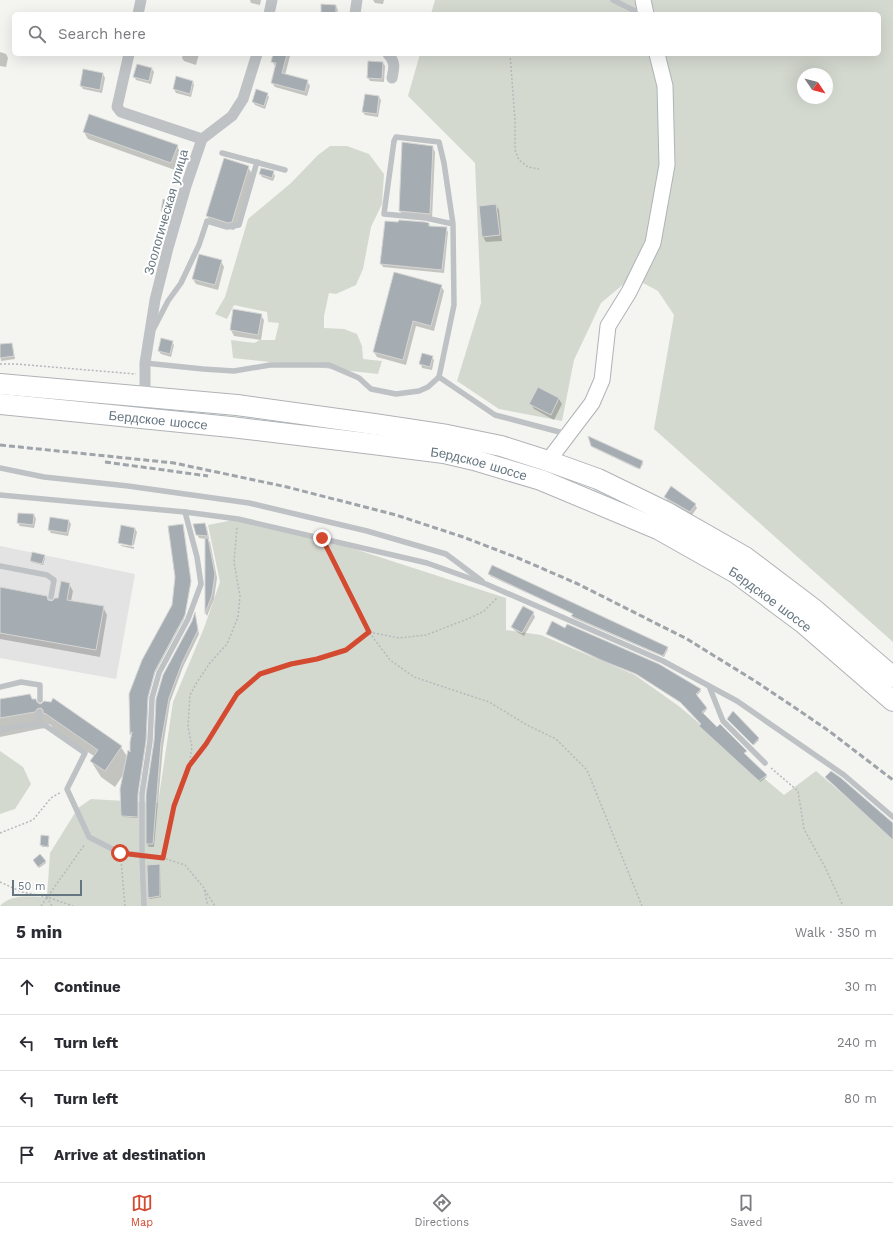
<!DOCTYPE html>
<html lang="en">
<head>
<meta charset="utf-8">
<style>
  body { margin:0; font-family:"Work Sans",sans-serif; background:#f2f2f3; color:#2b2b33 }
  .compass { position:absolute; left:797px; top:68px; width:36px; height:36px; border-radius:50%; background:#fff; box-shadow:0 4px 16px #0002; rotate:125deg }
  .scale { position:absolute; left:12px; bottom:10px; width:70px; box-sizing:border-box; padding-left:4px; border:2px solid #667680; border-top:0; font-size:11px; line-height:14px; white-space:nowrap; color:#667680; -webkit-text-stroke:3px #fff; paint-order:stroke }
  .stop { position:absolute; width:12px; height:12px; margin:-9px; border:3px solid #d44a31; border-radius:50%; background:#fff }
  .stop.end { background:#d44a31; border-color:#fff; box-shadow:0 1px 4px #0008 }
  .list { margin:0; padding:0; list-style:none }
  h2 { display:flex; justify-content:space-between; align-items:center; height:52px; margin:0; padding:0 16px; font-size:17px }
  h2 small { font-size:13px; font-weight:400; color:#7c7c81 }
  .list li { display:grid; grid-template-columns:26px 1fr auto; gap:12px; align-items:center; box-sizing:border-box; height:56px; padding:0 16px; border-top:1px solid #e1e1e2 }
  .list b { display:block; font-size:15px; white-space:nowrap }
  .list em { font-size:13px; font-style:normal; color:#7c7c81 }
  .icon { flex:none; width:22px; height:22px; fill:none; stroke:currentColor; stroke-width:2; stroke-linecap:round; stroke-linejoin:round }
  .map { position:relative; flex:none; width:893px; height:906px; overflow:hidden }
  .search { position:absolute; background:#fff; box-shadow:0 4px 16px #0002; left:12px; right:12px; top:12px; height:44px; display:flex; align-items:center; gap:10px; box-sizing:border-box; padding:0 14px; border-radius:6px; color:#7c7c81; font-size:15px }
  .sheet { height:276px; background:#fff }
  nav { display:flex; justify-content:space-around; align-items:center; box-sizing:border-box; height:56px; border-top:1px solid #e1e1e2; background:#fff; font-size:11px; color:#7c7c81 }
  nav a { display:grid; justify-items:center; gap:2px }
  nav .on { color:#d44a31 }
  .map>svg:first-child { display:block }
  .built { fill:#e2e3e2 }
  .green { fill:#d4d9d0; fill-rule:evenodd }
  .shadow { fill:#0003 }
  .building { fill:#a6adb2; stroke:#d6d6d4 }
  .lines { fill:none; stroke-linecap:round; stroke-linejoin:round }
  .secondary-casing { stroke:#aeb4b8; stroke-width:17 }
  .highway-casing { stroke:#afb3b6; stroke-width:22 }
  .path { stroke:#b6b9bb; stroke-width:1.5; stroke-dasharray:2 2; stroke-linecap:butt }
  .lane { stroke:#bec2c5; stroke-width:5.5 }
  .street { stroke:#bec2c5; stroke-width:11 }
  .secondary { stroke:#fff; stroke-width:15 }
  .highway { stroke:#fff; stroke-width:20 }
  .rail { stroke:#9ea4a9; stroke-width:3; stroke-dasharray:6 3; stroke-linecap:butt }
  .route { stroke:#d44a31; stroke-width:5 }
  .labels { text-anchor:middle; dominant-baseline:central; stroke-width:4; stroke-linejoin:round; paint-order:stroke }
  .street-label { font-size:13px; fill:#667680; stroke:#fff }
</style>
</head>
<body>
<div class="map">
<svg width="893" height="906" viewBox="0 0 893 906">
  <rect width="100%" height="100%" fill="#f4f4f1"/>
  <polygon class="built" points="0,546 135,574 116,679 0,658"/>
  <g class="green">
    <path d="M435 0H893V642L654 429 674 315 658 291 632 277 601 303 574 360 562 421 499 409 457 381 481 303 475 163 408 96 420 54H879V14H431ZM803 74H827V98H803Z"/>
    <polygon points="330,146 347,146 369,154 384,174 382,204 371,227 363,269 356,285 336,294 329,293 324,316 324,328 344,329 357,334 362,346 363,359 382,361 378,374 233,358 231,340 254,343 260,340 275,340 279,323 268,322 267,312 234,305 227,319 215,314 225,297 248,219 291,183 318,155"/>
    <path d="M238 519 333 542 506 598V630L541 635 635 675 680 707 784 795 816 771 893 837V906H0C11 893 32 897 47 897L50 853 78 808 91 799 158 803 173 702 204 628 220 582 208 525Z"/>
    <polygon points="0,751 23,767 31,784 15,809 0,814"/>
  </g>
  <g class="shadow">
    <polygon points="250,0 261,0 260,5 251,3"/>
    <polygon points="373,0 384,0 383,4 375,3"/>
    <polygon points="336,6 338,10 337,14 322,14"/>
    <polygon points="0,52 6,54 8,58 6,67 0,66"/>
    <polygon points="183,54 199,54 196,65 184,61 182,58"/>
    <polygon points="274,54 289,54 290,56 285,75 307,81 310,86 307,96 275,87 272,83 276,66 275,66 272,61"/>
    <polygon points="383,63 385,66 384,82 370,81 368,78"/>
    <polygon points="137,65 152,69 154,72 151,84 136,80 134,76"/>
    <polygon points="84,71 103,74 105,78 102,93 83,89 81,86"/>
    <polygon points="177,77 193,82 194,85 191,97 176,93 174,89"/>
    <polygon points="267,94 269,97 265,109 255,105 253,102"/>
    <polygon points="379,97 381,100 378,117 365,115 363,112"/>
    <polygon points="84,132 177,146 181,154 175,170 88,139"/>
    <polygon points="432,146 435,152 432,219 403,216 400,211"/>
    <polygon points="248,167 252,174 235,229 233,230 212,223 207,216"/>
    <polygon points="273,172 275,176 273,181 262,177 260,174"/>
    <polygon points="170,202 170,203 168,213 163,212 162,210"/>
    <polygon points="496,205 499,210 502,241 486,242 483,237 480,206"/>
    <polygon points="429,224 430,227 446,228 448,232 444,273 383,267 381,263"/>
    <polygon points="221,261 224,267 218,290 196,284 193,279"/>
    <polygon points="441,286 444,291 434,331 416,326 406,365 377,357 374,352"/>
    <polygon points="234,310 261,315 264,320 261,340 234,336 231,330"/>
    <polygon points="172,342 174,345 171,357 161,354 159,351"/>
    <polygon points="11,344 13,347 15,359 1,361 0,345"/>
    <polygon points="432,357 434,360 432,370 422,368 421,364"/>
    <polygon points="559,399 562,404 554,420 534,409 531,404"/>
    <polygon points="591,445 642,462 643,464 640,469 636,468 592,447"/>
    <polygon points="665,497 695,505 697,508 692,515 667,500"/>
    <polygon points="34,515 36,519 34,528 20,526 18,523"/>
    <polygon points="69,521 71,524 68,536 51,533 49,530"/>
    <polygon points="205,524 207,528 209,539 208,539 210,542 217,578 214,599 207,616 206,614 206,539 199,538 197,534"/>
    <polygon points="183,525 191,583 184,619 155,673 148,699 146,743 138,796 138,818 123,817 125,772 115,787 101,777 91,761 94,756 54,730 51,725 47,724 44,728 0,737 0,700 30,695 33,700 37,704 121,747 128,758 131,754 132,737 131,735 130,694 173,606"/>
    <polygon points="135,529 137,532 134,545 120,543 120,545 134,547 134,549 121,546 119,543"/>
    <polygon points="44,556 45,558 43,565 31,562 31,561"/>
    <polygon points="490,574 667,648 668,649 664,657 573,618 572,616 573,614 490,576"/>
    <polygon points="69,584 73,591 71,601 103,607 107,615 100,657 0,639 0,588 46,597 51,602 58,599"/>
    <polygon points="533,613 535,617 524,636 514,630 512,627"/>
    <polygon points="195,614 199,634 183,667 170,702 163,747 154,847 149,847 147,844 155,741"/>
    <polygon points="565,630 659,665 700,690 701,691 696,696 707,709 703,714 717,728 746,751 746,752 744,754 767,777 760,782 701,727 702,724 681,703 638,675 602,661 547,634"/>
    <polygon points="728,720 758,739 759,740 754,745"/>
    <polygon points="48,837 49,847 42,847 41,845"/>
    <polygon points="40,855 46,863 39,868 34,861"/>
    <polygon points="148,866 160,866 161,897 150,899 149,898"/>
  </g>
  <g class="building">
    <polygon points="321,4 336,5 336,14 321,14"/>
    <polygon points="273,54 287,54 282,73 308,80 305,92 271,83 276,63 271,62"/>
    <polygon points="368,61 383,62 382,79 367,78"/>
    <polygon points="137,64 152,68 149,81 133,77"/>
    <polygon points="83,69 103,73 100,90 80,86"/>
    <polygon points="176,76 193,81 190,94 173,89"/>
    <polygon points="256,89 268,93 264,106 252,102"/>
    <polygon points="365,94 379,96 377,114 362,112"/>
    <polygon points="89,114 178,145 171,163 83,132"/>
    <polygon points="402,142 433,146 430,214 399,211"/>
    <polygon points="224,158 249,166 232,222 228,223 206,216"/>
    <polygon points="261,168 274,171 272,178 259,174"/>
    <polygon points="163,199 170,201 168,212 161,211"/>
    <polygon points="496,204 500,235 482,237 479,206"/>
    <polygon points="399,220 425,222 429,223 429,226 447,227 442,270 380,264 385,221 398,222"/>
    <polygon points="199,254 222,260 215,285 192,279"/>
    <polygon points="394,272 442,285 431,326 413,321 403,360 373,352"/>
    <polygon points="233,309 262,314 258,335 230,330"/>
    <polygon points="161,338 173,341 170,354 158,351"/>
    <polygon points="12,343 14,356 0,358 0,344"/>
    <polygon points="422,353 433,356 430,367 419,364"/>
    <polygon points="538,387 559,398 551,415 529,404"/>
    <polygon points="588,436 643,461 640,469 591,446"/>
    <polygon points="671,486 696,504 690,512 664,497"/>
    <polygon points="18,513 34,514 33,525 17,523"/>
    <polygon points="50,517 69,520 67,533 48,530"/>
    <polygon points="205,523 208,536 196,535 193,524"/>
    <polygon points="183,524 191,581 185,615 155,671 148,697 146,741 138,794 138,817 121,816 120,789 128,750 130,752 130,742 132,732 130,735 129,694 142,660 172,605 175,577 168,526"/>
    <polygon points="121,525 135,528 132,546 118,543"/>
    <polygon points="205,538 208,538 215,574 212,595 205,614"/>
    <polygon points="32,552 45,555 42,564 30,561"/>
    <polygon points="492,565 668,647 663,656 571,616 573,614 488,574"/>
    <polygon points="61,581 70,583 67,600 104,606 96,650 0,633 0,587 47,596 48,600 52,601 55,598 58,598"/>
    <polygon points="523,606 534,612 522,633 511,627"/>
    <polygon points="195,612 198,630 182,663 169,698 161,743 153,844 146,844 146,794 154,741 156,699 163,675 192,621"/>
    <polygon points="552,621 565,628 567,624 659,664 701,689 696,694 707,708 702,712 717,727 720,724 747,751 744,753 767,775 759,781 699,726 701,724 680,702 636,674 601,660 546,634"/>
    <polygon points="30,694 32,699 36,699 37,702 40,704 42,703 44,701 51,702 53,698 122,746 105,771 90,761 98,750 46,714 43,713 43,710 41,708 37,709 35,712 0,718 0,699"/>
    <polygon points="733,711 759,738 753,745 727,719"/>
    <polygon points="831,771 841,778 893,823 893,840 825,777"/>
    <polygon points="41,835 49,836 48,847 40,845"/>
    <polygon points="40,854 46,861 38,867 33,860"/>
    <polygon points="160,864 160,896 148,898 147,865"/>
  </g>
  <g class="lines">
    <defs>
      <g id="secondary">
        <polyline points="643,0 646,14"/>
        <polyline points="548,461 592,403 602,380 608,326 629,292 653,243 667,165 665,86 657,54"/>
      </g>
      <g id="highway">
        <polyline points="0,384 237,405 374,424 447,435 501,446 548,461 598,479 666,512 745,557 815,610 893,677"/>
        <path id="s1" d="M0 404 231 427 373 444 444 453 474 460 541 480 658 529 736 573 803 623 893 701"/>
      </g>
    </defs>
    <use href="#secondary" class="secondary-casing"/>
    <use href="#highway" class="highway-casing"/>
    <g class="path">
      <polyline points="510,54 515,120 515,150 519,160 528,167 539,169"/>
      <polyline points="0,364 16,364 136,374"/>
      <polyline points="326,547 369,632 390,660 414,677 489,702 527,725 556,739 587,770 642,906"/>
      <polyline points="189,766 206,745 237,694 260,674 291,664 317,659 346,650 369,632 399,638 426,635 470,618 484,611 498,597"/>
      <polyline points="771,768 798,791 804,829 825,867 843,906"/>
      <polyline points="0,833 33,820 51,798 61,792"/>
      <polyline points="150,856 163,858 185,865 204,888 208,906"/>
      <polyline points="163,858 174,806 189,766 192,747 188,727 190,695 197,682 210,663 227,644 238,617 240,596 234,562 237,527"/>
      <polyline points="121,860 125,906"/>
      <polyline points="0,882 22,892 47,897 73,906"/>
      <polyline points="205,890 215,906"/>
      <polyline points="47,897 52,906"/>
      <polyline points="41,906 85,844"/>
    </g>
    <g class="lane">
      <polyline points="613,0 641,14"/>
      <polyline points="222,153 285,170"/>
      <polyline points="453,224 444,163 439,142 396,137 394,141 384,214 426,218 453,224 454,305 439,377 495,415 567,434"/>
      <polyline points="154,328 168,301 181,283 199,245 207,221 227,227 239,225 257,162"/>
      <polyline points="145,363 203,369 234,371 270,365 329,365 359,378 371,389 396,394 419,391 428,387 439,377"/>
      <polyline points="0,468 44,477 128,486 249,503 367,531 446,554 482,581"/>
      <polyline points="0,495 185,512 238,519 427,563 486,584 663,661 737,701 844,775 893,817"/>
      <polyline points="0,566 47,575 54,580 51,597"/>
      <polyline points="709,686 723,721 765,763"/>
      <polyline points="0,687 21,682 40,685 40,700"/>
      <polyline points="39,712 39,724"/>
      <path d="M0 730C15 727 30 722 46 726L85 753 67 789 89 837 120 853 142 855"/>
      <polyline points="144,906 142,855 142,794 150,741 152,698 159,673 188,619 201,584 197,557 185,512"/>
    </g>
    <g class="street">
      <polyline points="138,14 141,0"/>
      <polyline points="269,14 272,0"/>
      <polyline points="355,14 357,0"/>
      <polyline points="129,54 117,107 121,112 202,139"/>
      <path d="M388 54C396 63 394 67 392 78"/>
      <polyline points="145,397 145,363 155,300 168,248 186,186 202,139 232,116 243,99 257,54"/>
    </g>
    <use href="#secondary" class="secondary"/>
    <use href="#highway" class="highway"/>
    <g class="rail">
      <polyline points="0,445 174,463 287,487 396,515 463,537 518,558 578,584 687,639 755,681 791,705 829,731 893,780"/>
      <polyline points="105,462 208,476"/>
    </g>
  </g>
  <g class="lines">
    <polyline class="route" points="120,853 163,858 174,806 189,766 206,744 237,694 260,674 291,664 317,659 346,650 369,632 322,538"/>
  </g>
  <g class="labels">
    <g class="street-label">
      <text transform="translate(166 212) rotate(-74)">Зоологическая улица</text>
      <text stroke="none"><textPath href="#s1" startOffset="159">Бердское шоссе</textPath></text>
      <text stroke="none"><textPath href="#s1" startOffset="483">Бердское шоссе</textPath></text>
      <text stroke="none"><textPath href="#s1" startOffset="807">Бердское шоссе</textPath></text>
    </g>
  </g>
</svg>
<svg class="compass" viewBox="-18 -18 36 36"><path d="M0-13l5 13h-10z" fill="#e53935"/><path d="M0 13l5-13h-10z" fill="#7c7c81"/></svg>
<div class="scale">50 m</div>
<div class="stop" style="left:120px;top:853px"></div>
<div class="stop end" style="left:322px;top:538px"></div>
<div class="search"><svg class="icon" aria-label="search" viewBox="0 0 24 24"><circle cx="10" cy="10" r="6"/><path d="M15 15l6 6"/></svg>Search here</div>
</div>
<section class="sheet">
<h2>5 min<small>Walk · 350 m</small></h2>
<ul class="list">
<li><svg class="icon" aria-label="ahead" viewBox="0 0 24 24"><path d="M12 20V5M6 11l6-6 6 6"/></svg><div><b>Continue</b></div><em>30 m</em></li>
<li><svg class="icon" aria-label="left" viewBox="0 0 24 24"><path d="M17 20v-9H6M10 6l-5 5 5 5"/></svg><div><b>Turn left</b></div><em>240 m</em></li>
<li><svg class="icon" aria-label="left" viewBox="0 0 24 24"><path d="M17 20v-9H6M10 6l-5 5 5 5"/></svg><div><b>Turn left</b></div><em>80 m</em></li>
<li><svg class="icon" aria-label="arrive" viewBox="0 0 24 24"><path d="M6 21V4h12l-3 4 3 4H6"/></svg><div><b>Arrive at destination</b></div></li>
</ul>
</section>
<nav>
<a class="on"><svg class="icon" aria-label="map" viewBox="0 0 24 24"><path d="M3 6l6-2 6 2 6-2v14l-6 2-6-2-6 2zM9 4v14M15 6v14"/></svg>Map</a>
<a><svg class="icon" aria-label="directions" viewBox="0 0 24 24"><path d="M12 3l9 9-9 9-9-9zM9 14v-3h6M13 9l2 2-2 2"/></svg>Directions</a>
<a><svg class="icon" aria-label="saved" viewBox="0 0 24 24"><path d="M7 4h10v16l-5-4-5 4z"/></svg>Saved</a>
</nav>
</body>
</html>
